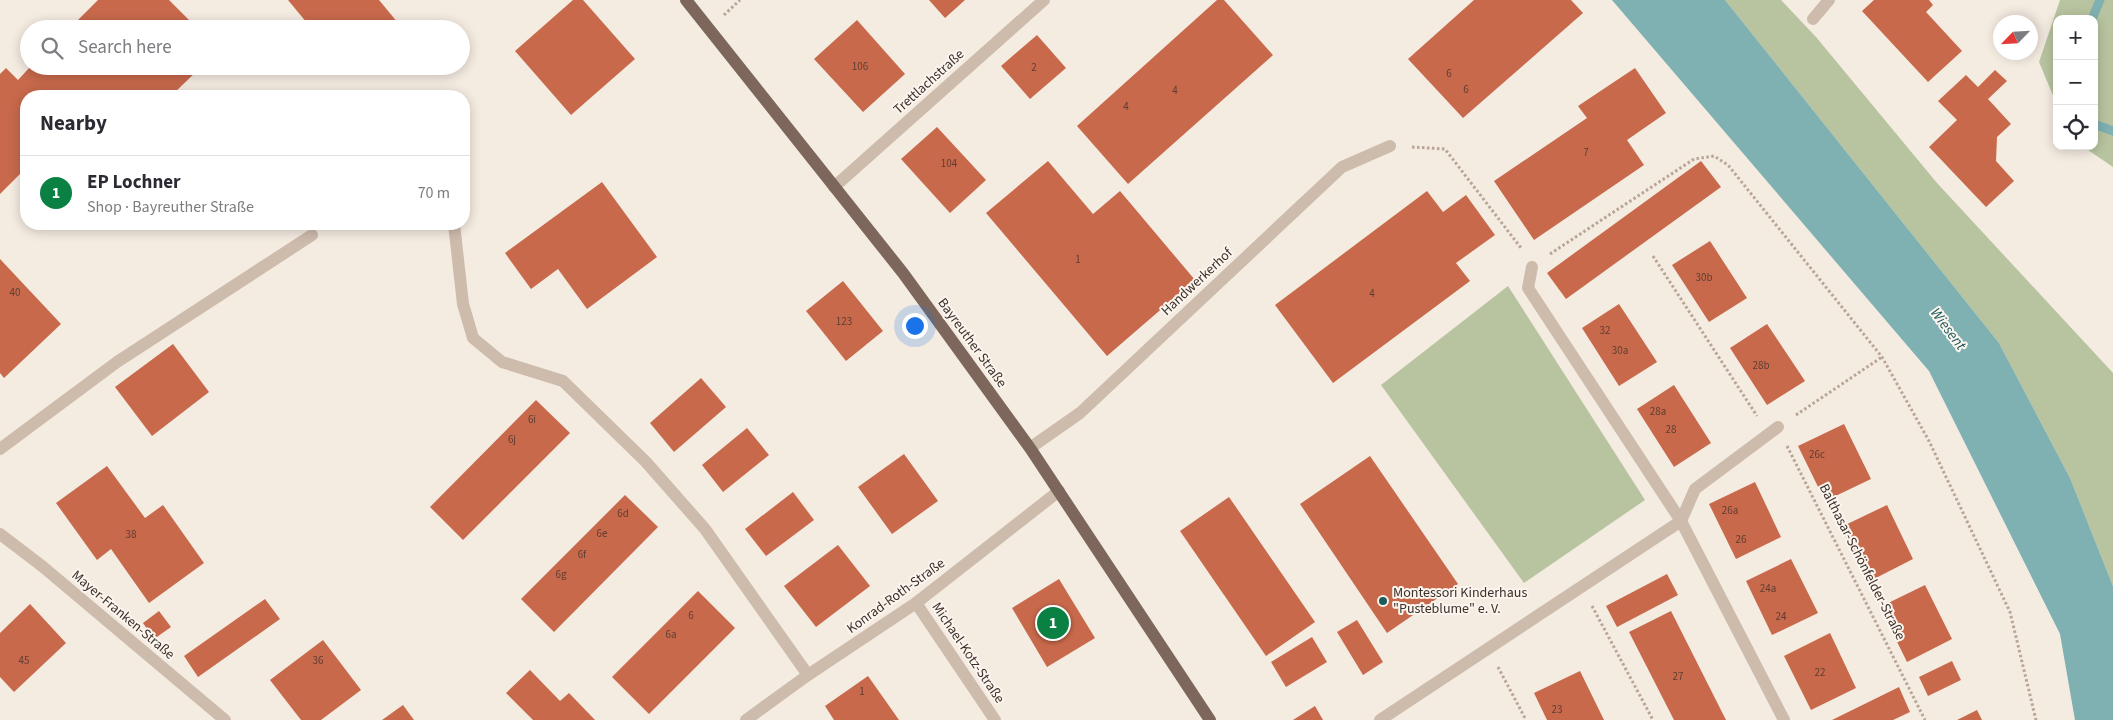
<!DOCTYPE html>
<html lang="en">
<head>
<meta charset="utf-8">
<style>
  body { margin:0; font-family:"Source Sans 3",sans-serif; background:#f2f2f3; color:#2b2b33 }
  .controls { position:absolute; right:15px; top:15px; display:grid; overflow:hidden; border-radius:10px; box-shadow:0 2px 12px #0003 }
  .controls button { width:45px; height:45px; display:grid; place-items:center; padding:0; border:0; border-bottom:1px solid #e1e1e2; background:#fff; color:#2b2b33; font:25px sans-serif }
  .compass { position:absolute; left:1993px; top:15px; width:45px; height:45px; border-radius:50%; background:#fff; box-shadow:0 2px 12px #0003; rotate:245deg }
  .you { position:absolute; left:914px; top:325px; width:18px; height:18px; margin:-12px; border:4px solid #fff; border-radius:50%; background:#1a73e8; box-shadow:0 0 0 8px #1a73e833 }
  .badge { display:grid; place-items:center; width:32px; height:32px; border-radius:50%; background:#0b8043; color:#fff; font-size:16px; font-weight:700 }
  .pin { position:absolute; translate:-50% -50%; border:2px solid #fff; box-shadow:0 1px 5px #0006 }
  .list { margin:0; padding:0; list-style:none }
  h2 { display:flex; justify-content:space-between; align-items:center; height:65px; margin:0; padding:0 20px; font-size:21px }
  h2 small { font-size:16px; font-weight:400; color:#7c7c81 }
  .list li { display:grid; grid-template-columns:32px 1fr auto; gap:15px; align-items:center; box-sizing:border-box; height:75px; padding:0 20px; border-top:1px solid #e1e1e2 }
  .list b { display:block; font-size:19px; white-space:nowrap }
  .list p { margin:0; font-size:16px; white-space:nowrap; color:#7c7c81 }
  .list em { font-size:16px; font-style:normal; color:#7c7c81 }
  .icon { flex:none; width:28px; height:28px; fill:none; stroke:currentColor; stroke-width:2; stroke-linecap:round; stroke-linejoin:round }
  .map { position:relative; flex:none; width:2113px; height:720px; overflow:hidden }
  .search { position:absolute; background:#fff; box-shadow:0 2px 12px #0003; left:20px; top:20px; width:450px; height:55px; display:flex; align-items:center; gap:12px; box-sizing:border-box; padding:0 18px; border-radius:28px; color:#7c7c81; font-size:19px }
  .panel { position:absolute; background:#fff; box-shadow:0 2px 12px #0003; left:20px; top:90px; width:450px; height:140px; border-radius:20px }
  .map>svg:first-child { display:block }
  .green { fill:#b8c4a0 }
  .water { fill:#7fb0b2 }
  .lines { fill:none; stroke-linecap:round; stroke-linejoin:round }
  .stream { stroke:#7fb0b2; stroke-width:9 }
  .building { fill:#c8694b }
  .path { stroke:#b9a596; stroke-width:3; stroke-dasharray:2.5 2.5; stroke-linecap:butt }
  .minor { stroke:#cdbbac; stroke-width:12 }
  .major { stroke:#7d675c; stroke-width:12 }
  .poi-dot { fill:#1f5a5e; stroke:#fbf5ee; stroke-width:2 }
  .labels { text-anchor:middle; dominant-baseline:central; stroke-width:4; stroke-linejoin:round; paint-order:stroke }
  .number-label { font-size:11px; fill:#5e3e33 }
  .street-label { font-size:14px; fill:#3b302b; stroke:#fbf5ee }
  .poi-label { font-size:14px; fill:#3b302b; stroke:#fbf5ee; text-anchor:start }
  .water-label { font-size:15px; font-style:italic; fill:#1f5a5e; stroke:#fbf5ee }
</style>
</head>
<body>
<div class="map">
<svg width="2113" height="720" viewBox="0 0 2113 720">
  <rect width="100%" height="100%" fill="#f4ebe1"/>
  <g class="green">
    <polygon points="1725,0 1781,0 1816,37 1937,183 2113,373 2113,586 2070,478 1999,343"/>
    <polygon points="2060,0 2113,0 2113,167 2082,146 2094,146 2094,19 2057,19 2057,105 2039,62"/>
    <polygon points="1508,286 1645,500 1524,583 1381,385"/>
  </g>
  <polygon class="water" points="1612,0 1725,0 1999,343 2070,478 2113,586 2113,720 2075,720 2060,634 1929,371"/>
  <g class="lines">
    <g class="stream">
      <polyline points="2092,19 2100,0"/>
      <polyline points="2094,124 2113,131"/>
    </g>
  </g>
  <g class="building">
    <polygon points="98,0 169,0 189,20 192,29 69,29"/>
    <polygon points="288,0 379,0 403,29 312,29"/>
    <polygon points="573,0 583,0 635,59 571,115 515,51"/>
    <polygon points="929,0 965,0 945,18"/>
    <polygon points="1217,0 1224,0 1273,55 1128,184 1077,126"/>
    <polygon points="1474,0 1571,0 1583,13 1463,118 1408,59"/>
    <polygon points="1874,0 1929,0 1933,5 1926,12 1962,51 1928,82 1862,11"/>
    <polygon points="857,20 905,74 863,112 814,59"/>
    <polygon points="1037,35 1066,68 1030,99 1001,66"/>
    <polygon points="31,66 196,66 199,69 171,96 26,96 26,168 0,194 0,74 6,68 18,80"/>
    <polygon points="344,66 359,66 350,74"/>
    <polygon points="1635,68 1666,113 1627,140 1644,165 1534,240 1494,181 1587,118 1578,106"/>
    <polygon points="1995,70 2007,81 1988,99 2011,124 1997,137 1996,161 2014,181 1986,207 1929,147 1957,120 1938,101 1966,75 1978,87"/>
    <polygon points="937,127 986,180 950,213 901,159"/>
    <polygon points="1048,161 1093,214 1120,191 1195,280 1107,356 986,213"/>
    <polygon points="1701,161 1721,187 1566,299 1547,273"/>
    <polygon points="602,182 657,257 587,309 558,269 531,289 505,253"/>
    <polygon points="1427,191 1443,212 1466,195 1495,235 1456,263 1470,281 1333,383 1275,305"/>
    <polygon points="1710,241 1747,298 1709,322 1672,265"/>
    <polygon points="0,259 61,324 4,378 0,373"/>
    <polygon points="843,281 883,331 846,361 806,311"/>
    <polygon points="1619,304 1657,362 1619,386 1582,328"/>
    <polygon points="1767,324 1805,381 1767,405 1730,348"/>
    <polygon points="173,344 209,392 152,436 115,387"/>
    <polygon points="701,378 726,407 674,452 650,423"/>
    <polygon points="1674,385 1711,443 1674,467 1637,409"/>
    <polygon points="536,400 570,433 463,540 430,507"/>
    <polygon points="1844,424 1871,479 1825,501 1798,446"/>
    <polygon points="747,428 769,455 723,492 702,465"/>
    <polygon points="904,454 938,501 892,534 858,487"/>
    <polygon points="1370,456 1458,584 1387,633 1300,504"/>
    <polygon points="107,466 145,518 163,505 204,563 149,603 111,549 97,560 56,503"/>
    <polygon points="1755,482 1781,537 1736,559 1709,504"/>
    <polygon points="793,492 814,520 766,556 745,529"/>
    <polygon points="625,495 658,527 554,632 521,599"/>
    <polygon points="1229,497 1315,622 1266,656 1180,531"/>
    <polygon points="1887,505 1913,559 1868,582 1841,527"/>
    <polygon points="838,545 870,586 816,627 784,586"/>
    <polygon points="1791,559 1818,613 1772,635 1746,581"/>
    <polygon points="1667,574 1678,595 1617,627 1606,606"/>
    <polygon points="1059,579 1095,638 1047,667 1012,608"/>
    <polygon points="1925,585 1952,639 1907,662 1880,607"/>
    <polygon points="698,591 735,628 649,714 612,677"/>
    <polygon points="265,599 280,619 198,677 184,656"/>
    <polygon points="30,604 66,643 14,692 0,677 0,633"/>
    <polygon points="159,611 171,627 154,639 143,623"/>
    <polygon points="1671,611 1726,720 1674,720 1629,632"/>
    <polygon points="1357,620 1383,662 1363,675 1337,632"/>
    <polygon points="1830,633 1856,688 1811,710 1784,656"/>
    <polygon points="1312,637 1327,662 1286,687 1271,662"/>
    <polygon points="323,640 361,690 321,720 301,720 270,680"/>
    <polygon points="1952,661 1961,680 1928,696 1919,677"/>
    <polygon points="530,670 560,701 569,693 595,720 533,720 506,693"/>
    <polygon points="1580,671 1604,720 1547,720 1534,693"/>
    <polygon points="868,676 899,720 834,720 825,706"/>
    <polygon points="1899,687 1910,712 1893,720 1832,720"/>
    <polygon points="403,705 414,720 382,720"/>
    <polygon points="1315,706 1323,720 1293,720"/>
    <polygon points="1977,710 1982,720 1957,720"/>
  </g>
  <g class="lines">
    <g class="path">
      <polyline points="724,15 740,0"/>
      <polyline points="1412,147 1445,149 1521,248"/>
      <polyline points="1550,254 1694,159 1714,156 1728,165 1882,357 1929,441 2010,612 2036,720"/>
      <polyline points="1653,256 1757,416"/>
      <polyline points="1796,415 1882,357"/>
      <polyline points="1787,446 1925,720"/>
      <polyline points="1592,606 1653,720"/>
      <polyline points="1498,667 1526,720"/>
    </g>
    <g class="minor">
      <polyline points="1813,19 1829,0"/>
      <polyline points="834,187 1044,0"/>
      <polyline points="454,224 463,304 473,338 502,362 563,381 646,462 705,529 808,675"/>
      <polyline points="1532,267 1528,288 1681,521 1784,720"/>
      <polyline points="1030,448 1080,413 1342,167 1390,146"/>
      <polyline points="0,449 117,362 312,235"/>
      <polyline points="0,534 42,566 225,720"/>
      <polyline points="916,603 995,720"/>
      <polyline points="746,720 808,675 916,603 1059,491"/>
      <polyline points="1380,720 1681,521 1695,489 1778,427"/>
    </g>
    <polyline class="major" points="686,0 903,273 1030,448 1210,720"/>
  </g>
  <circle class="poi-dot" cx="1383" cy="601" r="5"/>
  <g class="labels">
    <g class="number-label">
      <text x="860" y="66">106</text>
      <text x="1034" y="67">2</text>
      <text x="1449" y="73">6</text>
      <text x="1466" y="89">6</text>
      <text x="1175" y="90">4</text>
      <text x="1126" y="106">4</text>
      <text x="1586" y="152">7</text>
      <text x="949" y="163">104</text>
      <text x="1078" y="259">1</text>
      <text x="1704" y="277">30b</text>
      <text x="15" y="292">40</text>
      <text x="1372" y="293">4</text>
      <text x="844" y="321">123</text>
      <text x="1605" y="330">32</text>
      <text x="1620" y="350">30a</text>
      <text x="1761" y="365">28b</text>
      <text x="1658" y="411">28a</text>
      <text x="532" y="419">6i</text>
      <text x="1671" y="429">28</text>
      <text x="512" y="439">6j</text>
      <text x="1817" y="454">26c</text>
      <text x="1730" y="510">26a</text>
      <text x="623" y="513">6d</text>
      <text x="602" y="533">6e</text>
      <text x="131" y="534">38</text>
      <text x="1741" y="539">26</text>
      <text x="582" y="554">6f</text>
      <text x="561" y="574">6g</text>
      <text x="1768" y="588">24a</text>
      <text x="691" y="615">6</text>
      <text x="1781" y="616">24</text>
      <text x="671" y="634">6a</text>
      <text x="24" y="660">45</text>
      <text x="318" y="660">36</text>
      <text x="1820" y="672">22</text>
      <text x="1678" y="676">27</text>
      <text x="862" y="691">1</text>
      <text x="1557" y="709">23</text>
    </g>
    <g class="street-label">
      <text transform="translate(929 82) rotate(-42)">Trettlachstraße</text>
      <text transform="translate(1197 282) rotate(-43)">Handwerkerhof</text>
      <text transform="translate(972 343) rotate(54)">Bayreuther Straße</text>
      <text transform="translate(1862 562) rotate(63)">Balthasar-Schönfelder-Straße</text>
      <text transform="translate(896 596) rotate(-36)">Konrad-Roth-Straße</text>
      <text transform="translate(123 615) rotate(40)">Mayer-Franken-Straße</text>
      <text transform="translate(968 653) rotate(56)">Michael-Kotz-Straße</text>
    </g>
    <g class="poi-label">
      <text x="1393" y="593">Montessori Kinderhaus<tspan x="1393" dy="16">"Pusteblume" e. V.</tspan></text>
    </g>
    <g class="water-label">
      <text transform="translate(1948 329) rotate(53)">Wiesent</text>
    </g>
  </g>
</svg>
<div class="controls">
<button>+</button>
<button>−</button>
<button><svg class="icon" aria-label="locate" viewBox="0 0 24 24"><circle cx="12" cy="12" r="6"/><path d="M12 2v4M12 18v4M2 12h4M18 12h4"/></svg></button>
</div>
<svg class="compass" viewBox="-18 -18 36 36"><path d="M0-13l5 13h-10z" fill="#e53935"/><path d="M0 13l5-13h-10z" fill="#7c7c81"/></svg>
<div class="you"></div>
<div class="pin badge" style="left:1053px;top:623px">1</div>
<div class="search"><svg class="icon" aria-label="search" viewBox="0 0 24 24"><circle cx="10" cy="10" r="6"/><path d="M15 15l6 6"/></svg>Search here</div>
<section class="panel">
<h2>Nearby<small></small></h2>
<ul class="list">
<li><span class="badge">1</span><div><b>EP Lochner</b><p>Shop · Bayreuther Straße</p></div><em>70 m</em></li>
</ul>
</section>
</div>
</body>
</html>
